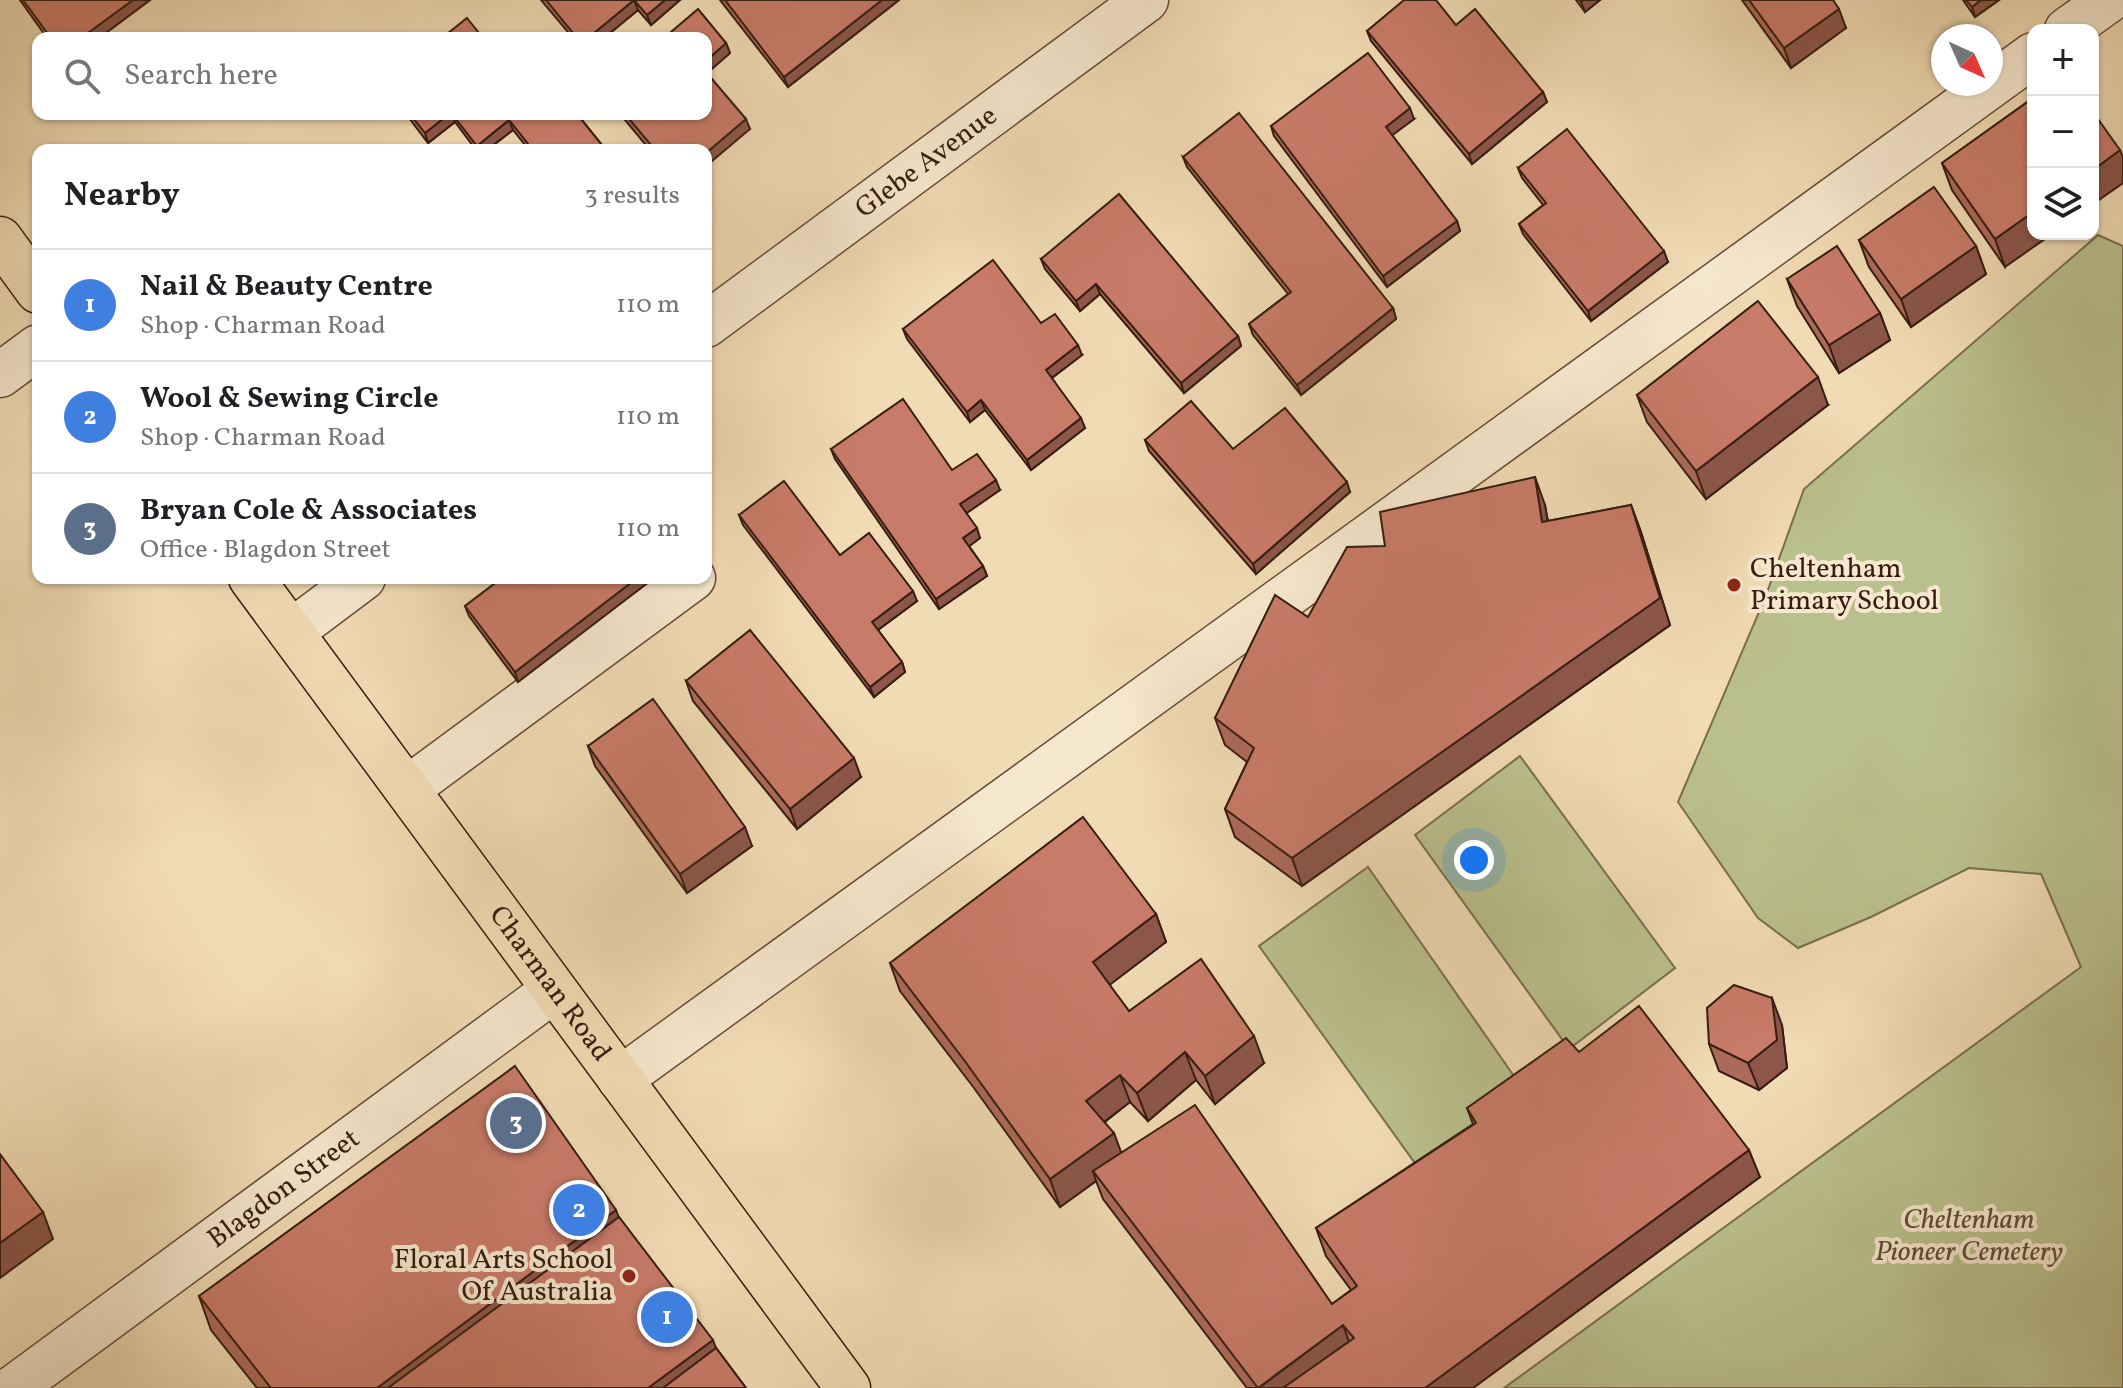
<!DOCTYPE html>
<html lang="en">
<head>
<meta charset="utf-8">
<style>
  body { margin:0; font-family:Vollkorn,serif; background:#f6f6f6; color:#202124 }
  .controls { position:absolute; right:24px; top:24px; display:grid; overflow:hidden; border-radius:16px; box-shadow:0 2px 6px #0004 }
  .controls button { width:72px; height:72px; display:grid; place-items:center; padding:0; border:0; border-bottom:2px solid #e0e0e0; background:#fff; color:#202124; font:40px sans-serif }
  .compass { position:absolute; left:1931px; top:24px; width:72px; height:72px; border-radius:50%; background:#fff; box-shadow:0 2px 6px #0004; rotate:135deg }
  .you { position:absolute; left:1474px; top:860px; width:28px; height:28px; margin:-20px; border:6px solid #fff; border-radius:50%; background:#1a73e8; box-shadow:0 0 0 12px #1a73e833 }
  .badge { display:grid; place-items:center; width:52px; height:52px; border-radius:50%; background:#8f2418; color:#fff; font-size:26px; font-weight:700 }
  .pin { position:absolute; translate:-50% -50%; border:4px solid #fff; box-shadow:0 2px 8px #0006 }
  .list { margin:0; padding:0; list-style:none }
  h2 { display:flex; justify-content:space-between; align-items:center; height:104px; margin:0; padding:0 32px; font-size:34px }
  h2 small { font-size:26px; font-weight:400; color:#757577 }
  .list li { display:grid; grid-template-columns:52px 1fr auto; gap:24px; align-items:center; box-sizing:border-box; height:112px; padding:0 32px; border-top:2px solid #e0e0e0 }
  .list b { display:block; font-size:30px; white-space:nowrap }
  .list p { margin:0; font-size:26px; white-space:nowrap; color:#757577 }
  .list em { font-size:26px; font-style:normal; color:#757577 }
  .icon { flex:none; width:44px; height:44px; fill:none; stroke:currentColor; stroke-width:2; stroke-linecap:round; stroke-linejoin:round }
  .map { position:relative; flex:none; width:2123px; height:1388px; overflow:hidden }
  .search { position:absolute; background:#fff; box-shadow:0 2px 6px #0004; left:32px; top:32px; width:680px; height:88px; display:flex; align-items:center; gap:20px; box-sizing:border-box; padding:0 28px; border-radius:16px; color:#757577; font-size:30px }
  .panel { position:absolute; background:#fff; box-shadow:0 2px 6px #0004; left:32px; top:144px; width:680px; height:440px; border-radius:16px }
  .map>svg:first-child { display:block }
  .green { fill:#bac08d; stroke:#786e4e; stroke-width:2 }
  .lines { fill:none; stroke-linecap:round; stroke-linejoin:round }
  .minor-casing { stroke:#654c39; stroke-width:47 }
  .major-casing { stroke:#361d10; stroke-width:47 }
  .minor { stroke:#f6e8ce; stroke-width:44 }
  .major { stroke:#f1dbb4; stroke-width:44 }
  .wall { fill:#ac6a5a; stroke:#361d10; stroke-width:2 }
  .shaded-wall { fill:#8c564a; stroke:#361d10; stroke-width:2 }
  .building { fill:#c87b69; stroke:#361d10; stroke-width:2 }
  .poi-dot { fill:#8f2418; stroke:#f6e8ce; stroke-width:3 }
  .labels { text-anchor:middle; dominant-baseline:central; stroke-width:8; stroke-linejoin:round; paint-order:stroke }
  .street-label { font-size:28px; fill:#361d10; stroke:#f6e8ce }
  .poi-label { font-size:28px; fill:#361d10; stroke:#f6e8ce; text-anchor:start }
  .park-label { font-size:28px; font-style:italic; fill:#5e4e36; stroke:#f6e8ce }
</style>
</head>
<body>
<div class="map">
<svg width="2123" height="1388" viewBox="0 0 2123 1388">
  <rect width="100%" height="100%" fill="#f1dbb4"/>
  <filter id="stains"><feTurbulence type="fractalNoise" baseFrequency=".0025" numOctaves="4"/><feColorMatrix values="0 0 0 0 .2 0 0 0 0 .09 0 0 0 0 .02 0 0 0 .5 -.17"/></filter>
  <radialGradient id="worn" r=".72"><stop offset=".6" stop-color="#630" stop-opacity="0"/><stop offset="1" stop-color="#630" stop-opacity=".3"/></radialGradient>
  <g class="green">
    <polygon points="2098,235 2123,246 2123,1388 1504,1388 2081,967 2041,874 1969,868 1871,917 1798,948 1758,918 1678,802 1765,598 1804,489"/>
    <polygon points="1520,756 1675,968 1569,1049 1415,835"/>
    <polygon points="1368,867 1523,1089 1417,1166 1259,946"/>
  </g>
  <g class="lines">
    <defs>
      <g id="minor">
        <polyline points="2067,30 2109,0"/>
        <path id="s1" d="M706 325 1146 0"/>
        <polyline points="0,375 38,347"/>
        <polyline points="291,632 363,578"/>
        <polyline points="407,789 693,578"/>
        <polyline points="620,1079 2033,55"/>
        <path id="s2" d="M13 1388 554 990"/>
      </g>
      <g id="major">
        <polyline points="0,239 38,291"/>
        <path id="s3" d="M251 578 848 1388"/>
      </g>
    </defs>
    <use href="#minor" class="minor-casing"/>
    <use href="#major" class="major-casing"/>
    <use href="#minor" class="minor"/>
    <use href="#major" class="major"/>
  </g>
  <g class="wall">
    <polygon points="20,0 150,0 99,38 47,38"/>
    <polygon points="541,0 680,0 651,25 638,10 604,38 573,38"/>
    <polygon points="720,0 899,0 788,87"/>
    <polygon points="1576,0 1600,0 1585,12"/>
    <polygon points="1742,0 1833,0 1846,28 1791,68"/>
    <polygon points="1963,0 1999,0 1975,17"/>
    <polygon points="1456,25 1543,92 1547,102 1472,164 1371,41 1367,31"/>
    <polygon points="706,38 726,43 730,53 707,73 750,129 706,150 650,150 620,114 706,114"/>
    <polygon points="2033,98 2005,267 1952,190 1942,163"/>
    <polygon points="406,114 577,114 606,150 529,150 513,130 487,150 476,150 455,122 428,143"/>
    <polygon points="1414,119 1392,135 1457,221 1460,231 1387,287 1274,136 1271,126"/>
    <polygon points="1183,157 1393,308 1396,319 1301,395 1253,335 1249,324 1288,294 1187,167"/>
    <polygon points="1518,168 1668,262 1591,321 1523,234 1519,224 1543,205 1522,178"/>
    <polygon points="1859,240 1976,246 1986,274 1911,327 1869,267"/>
    <polygon points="1041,259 1238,336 1241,346 1184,393 1100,294 1080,311 1045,269"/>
    <polygon points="1787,279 1880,313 1890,340 1839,373 1797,306"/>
    <polygon points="903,329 1082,355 1052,378 1085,428 1031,470 985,410 970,422 907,339"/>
    <polygon points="1637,395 1828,405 1706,499 1647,422"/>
    <polygon points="1145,440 1233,449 1350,492 1256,574 1149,451"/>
    <polygon points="831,449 952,470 1000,490 966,513 980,538 969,546 983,566 987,576 939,609 835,459"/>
    <polygon points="1545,505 1548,521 1631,505 1641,532 1670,625 1302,886 1235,837 1225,809 1247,762 1225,745 1215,718 1308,617 1385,546"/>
    <polygon points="739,515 840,555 917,601 878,630 902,662 905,672 874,697 743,525"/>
    <polygon points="502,578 518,682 469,616 465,606"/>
    <polygon points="686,681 861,777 797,829 693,701"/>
    <polygon points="588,746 752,846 687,893 595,766"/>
    <polygon points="1156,914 1166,942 1109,985 1129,1011 1264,1063 1215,1104 1196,1080 1148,1121 1130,1102 1105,1122 1121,1153 1332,1304 1351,1290 1326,1256 1316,1228 1473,1124 1467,1108 1579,1052 1760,1177 1473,1388 1247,1388 1103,1199 1096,1181 1060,1207 974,1088 900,991 890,963"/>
    <polygon points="1782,1025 1787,1068 1759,1090 1719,1071 1709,1044"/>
    <polygon points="619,1217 746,1388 257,1388 211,1330 199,1296"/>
  </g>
  <g class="shaded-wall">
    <polygon points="133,0 150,0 99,38 81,38"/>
    <polygon points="634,0 638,10 604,38 588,38"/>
    <polygon points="665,0 680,0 651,25 647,15"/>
    <polygon points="882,0 899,0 788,87 784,77"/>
    <polygon points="1584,0 1600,0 1585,12 1581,2"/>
    <polygon points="1981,0 1999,0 1975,17 1972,7"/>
    <polygon points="1839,9 1846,28 1791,68 1784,48"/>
    <polygon points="726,43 730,53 706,74 706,61"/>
    <polygon points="1543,92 1547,102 1472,164 1469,154"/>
    <polygon points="1410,108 1414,119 1390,137 1386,127"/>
    <polygon points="449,114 451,114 455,122 428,143 425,133"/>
    <polygon points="746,119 750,129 706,166 706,153"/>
    <polygon points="509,120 513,130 487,150 478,150 477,146"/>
    <polygon points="2120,150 2123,157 2123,183 2093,204 2093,170"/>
    <polygon points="2033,212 2033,234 2052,234 2005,267 1995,239"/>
    <polygon points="1457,221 1460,231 1387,287 1383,276"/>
    <polygon points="1976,246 1986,274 1911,327 1901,299"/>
    <polygon points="1664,251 1668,262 1591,321 1588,311"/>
    <polygon points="1096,284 1100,294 1080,311 1076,301"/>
    <polygon points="1393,308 1396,319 1301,395 1297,385"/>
    <polygon points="1880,313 1890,340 1839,373 1829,345"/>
    <polygon points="1238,336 1241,346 1184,393 1181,383"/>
    <polygon points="1078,345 1082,355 1049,380 1046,370"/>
    <polygon points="1818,377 1828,405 1706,499 1696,471"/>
    <polygon points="981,400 985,410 970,422 967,412"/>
    <polygon points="1081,418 1085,428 1031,470 1027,460"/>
    <polygon points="1535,477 1545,505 1552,550 1542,522"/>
    <polygon points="996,480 1000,490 964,515 960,504"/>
    <polygon points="1347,482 1350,492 1256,574 1253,564"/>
    <polygon points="1631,505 1641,532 1670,625 1302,886 1292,858"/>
    <polygon points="977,528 980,538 967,548 963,538"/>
    <polygon points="983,566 987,576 939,609 936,599"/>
    <polygon points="637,578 654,578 518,682 515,672"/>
    <polygon points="913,591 917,601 875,632 872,622"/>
    <polygon points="902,662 905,672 874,697 870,687"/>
    <polygon points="854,758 861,777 797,829 790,809"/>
    <polygon points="745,827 752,846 687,893 680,874"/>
    <polygon points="1156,914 1166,942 1103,990 1093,962"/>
    <polygon points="1772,998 1782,1025 1787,1068 1759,1090 1748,1063"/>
    <polygon points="1254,1036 1264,1063 1215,1104 1205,1076"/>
    <polygon points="1185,1052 1196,1080 1148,1121 1137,1093"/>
    <polygon points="1120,1075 1130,1102 1096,1128 1086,1101"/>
    <polygon points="1114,1133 1124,1160 1093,1171 1096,1181 1060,1207 1050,1179"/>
    <polygon points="1749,1150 1760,1177 1473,1388 1425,1388"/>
    <polygon points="616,1210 629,1244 435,1388 377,1388"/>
    <polygon points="43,1212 53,1239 0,1278 0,1243"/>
    <polygon points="1343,1325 1353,1353 1306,1388 1259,1388"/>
    <polygon points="713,1340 723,1368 696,1388 648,1388"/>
  </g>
  <g class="building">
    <polygon points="23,0 133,0 81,38 51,38"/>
    <polygon points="546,0 665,0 647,15 634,0 588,38 577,38"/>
    <polygon points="725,0 882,0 784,77"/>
    <polygon points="1404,0 1436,0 1456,25 1475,9 1543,92 1469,154 1367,31"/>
    <polygon points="1749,0 1833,0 1839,9 1784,48"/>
    <polygon points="1966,0 1981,0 1972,7"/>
    <polygon points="698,9 726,43 706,61 706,38 664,38"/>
    <polygon points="467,18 483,38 442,38"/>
    <polygon points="1368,53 1410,108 1386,127 1457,221 1383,276 1271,126"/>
    <polygon points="706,72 746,119 706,153 706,150 655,150 625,114 706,114"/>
    <polygon points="2033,98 2033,212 1995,239 1942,163"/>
    <polygon points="2093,112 2120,150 2093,170"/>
    <polygon points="1239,113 1393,308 1297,385 1249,324 1291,292 1183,157"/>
    <polygon points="410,114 449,114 425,133"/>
    <polygon points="452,114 577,114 606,150 531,150 532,149 509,120 477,146"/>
    <polygon points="1567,129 1664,251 1588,311 1519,224 1546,203 1518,168"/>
    <polygon points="1934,187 1976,246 1901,299 1859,240"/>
    <polygon points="1119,194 1238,336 1181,383 1096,284 1076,301 1041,259"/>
    <polygon points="1837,246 1880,313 1829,345 1787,279"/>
    <polygon points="993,260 1041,323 1055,314 1078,345 1046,370 1081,418 1027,460 981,400 967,412 903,329"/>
    <polygon points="1758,301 1818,377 1696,471 1637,395"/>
    <polygon points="903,399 952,470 977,454 996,480 960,504 977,528 963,538 983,566 936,599 831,449"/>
    <polygon points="1191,401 1233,449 1285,408 1347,482 1253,564 1145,440"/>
    <polygon points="1535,477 1542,522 1631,505 1660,598 1292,858 1225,809 1254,748 1215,718 1275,595 1308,617 1347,547 1385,546 1380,512"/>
    <polygon points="784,481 840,555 869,533 913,591 872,622 902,662 870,687 739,515"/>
    <polygon points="502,578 637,578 515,672 465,606"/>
    <polygon points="750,630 854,758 790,809 686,681"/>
    <polygon points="653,699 745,827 680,874 588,746"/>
    <polygon points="1083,817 1156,914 1093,962 1129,1011 1201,959 1254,1036 1205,1076 1185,1052 1137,1093 1120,1075 1086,1101 1114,1133 1050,1179 964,1060 890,963"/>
    <polygon points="1734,985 1772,998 1777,1040 1748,1063 1709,1044 1707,1008"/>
    <polygon points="1639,1006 1749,1150 1425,1388 1283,1388 1354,1338 1343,1325 1258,1388 1093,1171 1195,1105 1332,1304 1357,1286 1316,1228 1476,1123 1467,1108 1566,1038 1579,1052"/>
    <polygon points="515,1066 616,1210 377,1388 271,1388 199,1296"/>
    <polygon points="0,1154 43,1212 0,1243"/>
    <polygon points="619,1217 713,1340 648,1388 388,1388"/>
    <polygon points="716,1348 746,1388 663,1388"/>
  </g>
  <g class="poi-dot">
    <circle cx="1734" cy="585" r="8"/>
    <circle cx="629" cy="1276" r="8"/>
  </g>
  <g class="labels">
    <g class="street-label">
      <text stroke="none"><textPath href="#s1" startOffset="274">Glebe Avenue</textPath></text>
      <text stroke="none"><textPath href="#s3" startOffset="504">Charman Road</textPath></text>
      <text stroke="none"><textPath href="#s2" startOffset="336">Blagdon Street</textPath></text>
    </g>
    <g class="poi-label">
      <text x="1750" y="569">Cheltenham<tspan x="1750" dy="32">Primary School</tspan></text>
      <text x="613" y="1260" text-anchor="end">Floral Arts School<tspan x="613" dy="32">Of Australia</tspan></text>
    </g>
    <g class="park-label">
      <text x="1969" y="1220">Cheltenham<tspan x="1969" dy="32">Pioneer Cemetery</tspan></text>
    </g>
  </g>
  <rect width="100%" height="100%" filter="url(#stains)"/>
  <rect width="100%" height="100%" fill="url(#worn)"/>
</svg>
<div class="controls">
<button>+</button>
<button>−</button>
<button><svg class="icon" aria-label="layers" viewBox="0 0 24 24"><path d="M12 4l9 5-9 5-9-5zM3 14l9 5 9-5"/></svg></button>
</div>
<svg class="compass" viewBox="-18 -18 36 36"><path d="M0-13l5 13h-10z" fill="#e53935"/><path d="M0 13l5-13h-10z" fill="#757577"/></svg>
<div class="you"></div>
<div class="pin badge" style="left:667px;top:1317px;background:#3f7fe0">1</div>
<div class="pin badge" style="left:579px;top:1210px;background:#3f7fe0">2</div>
<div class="pin badge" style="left:516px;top:1123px;background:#5c6f8a">3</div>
<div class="search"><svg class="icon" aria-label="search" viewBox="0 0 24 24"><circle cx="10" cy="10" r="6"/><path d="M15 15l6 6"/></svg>Search here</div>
<section class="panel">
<h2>Nearby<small>3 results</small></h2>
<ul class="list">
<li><span class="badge" style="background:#3f7fe0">1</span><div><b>Nail &amp; Beauty Centre</b><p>Shop · Charman Road</p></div><em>110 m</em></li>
<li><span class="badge" style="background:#3f7fe0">2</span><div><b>Wool &amp; Sewing Circle</b><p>Shop · Charman Road</p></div><em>110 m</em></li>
<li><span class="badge" style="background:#5c6f8a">3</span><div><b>Bryan Cole &amp; Associates</b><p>Office · Blagdon Street</p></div><em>110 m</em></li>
</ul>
</section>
</div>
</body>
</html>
